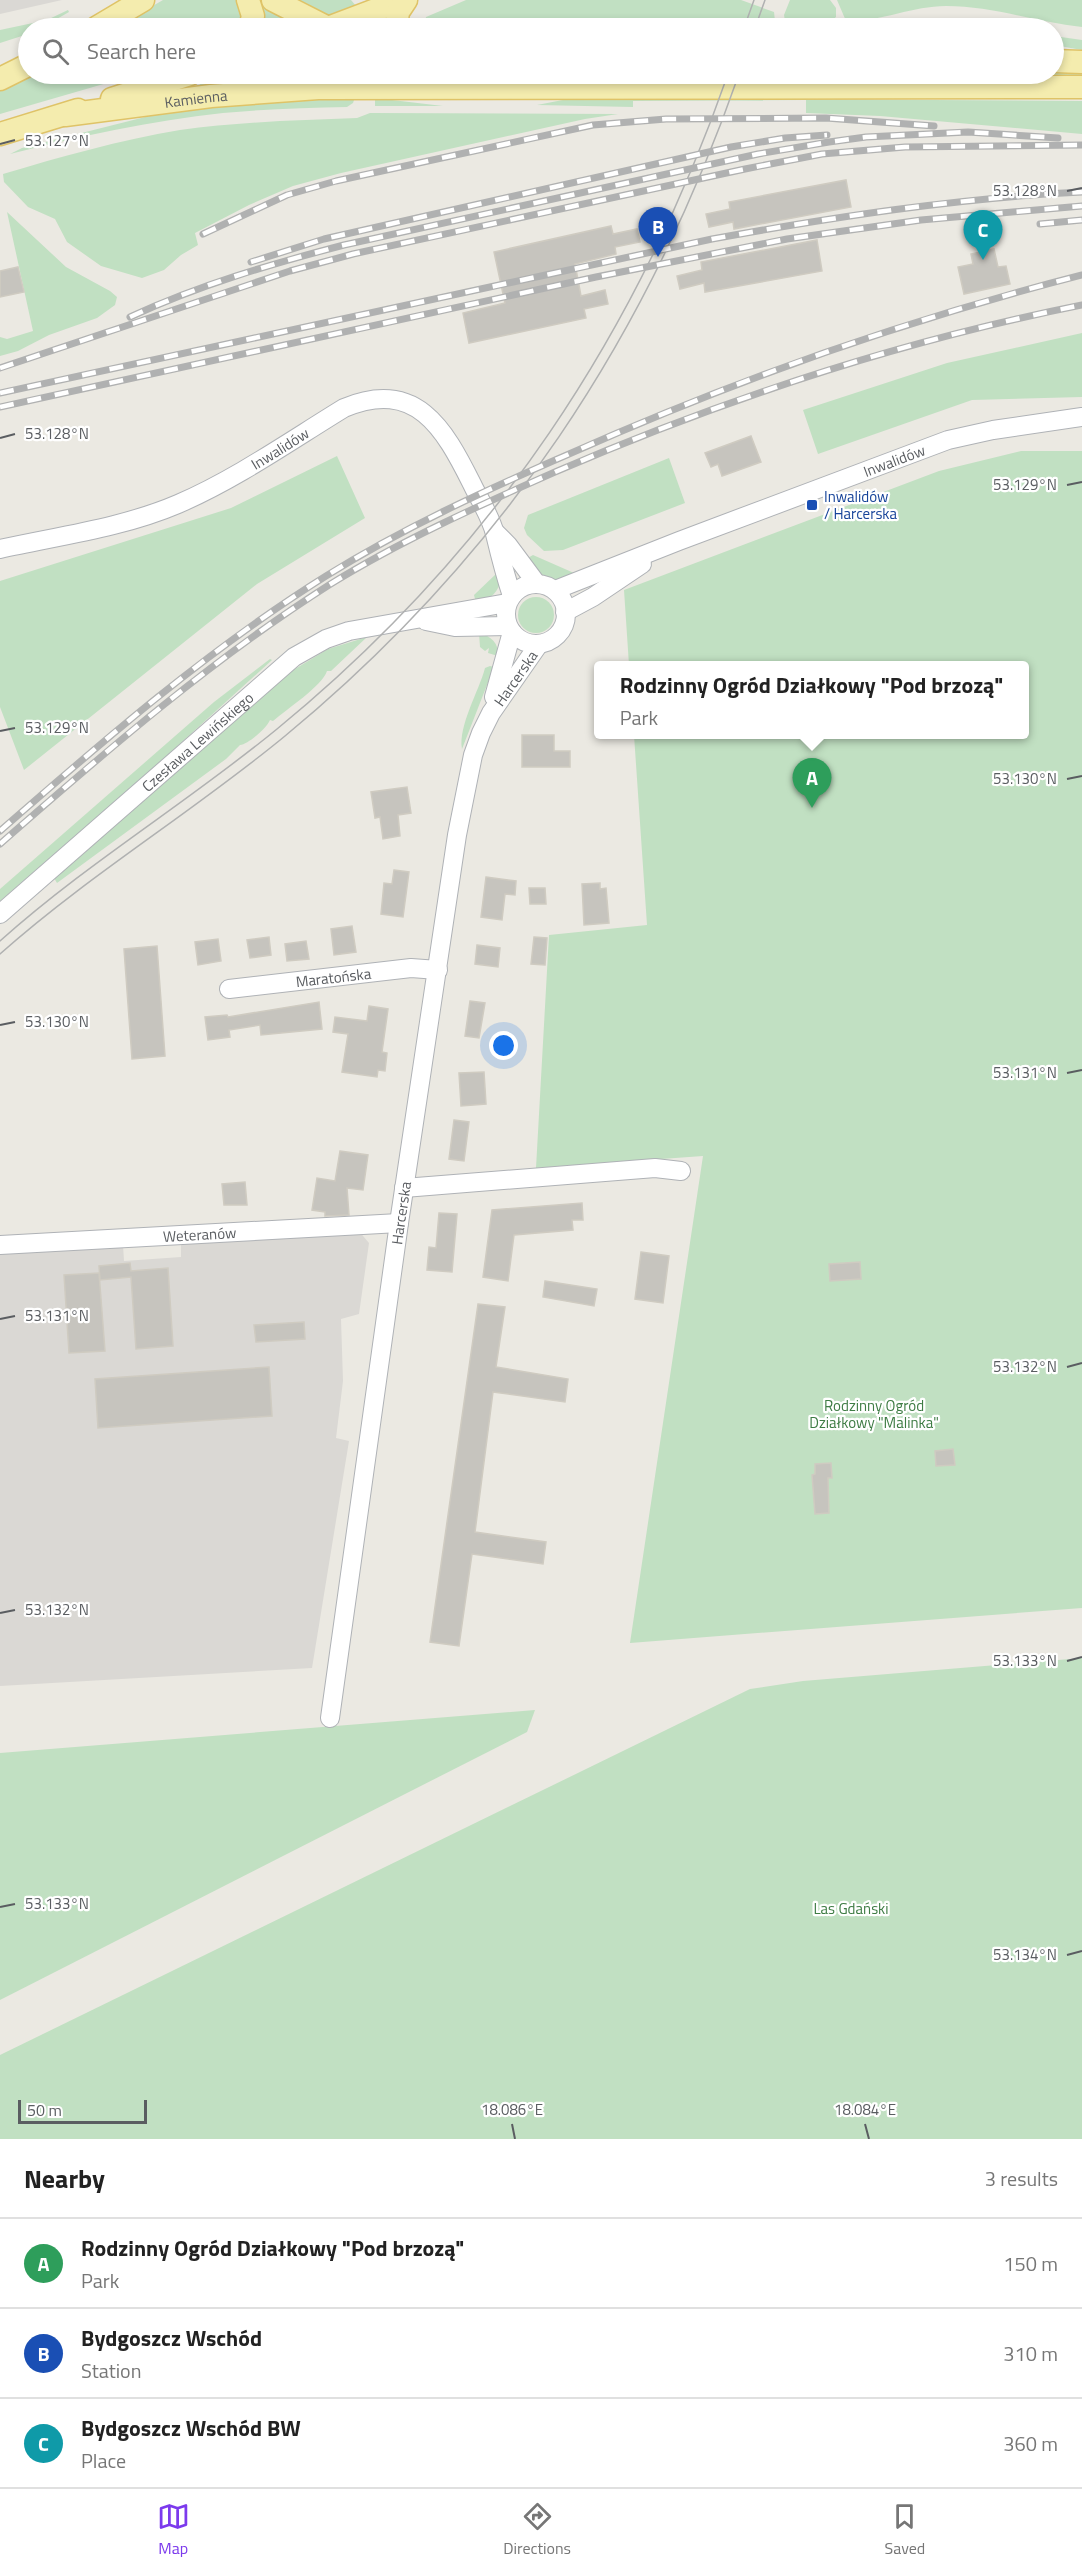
<!DOCTYPE html>
<html lang="en">
<head>
<meta charset="utf-8">
<style>
  body { margin:0; font-family:"Titillium Web",sans-serif; background:#f2f2f2; color:#222 }
  .scale { position:absolute; left:18px; bottom:15px; width:129px; box-sizing:border-box; padding-left:6px; border:3px solid #5a5d61; border-top:0; font-size:16px; line-height:21px; white-space:nowrap; color:#5a5d61; -webkit-text-stroke:4px #fff; paint-order:stroke }
  .you { position:absolute; left:504px; top:1046px; width:21px; height:21px; margin:-15px; border:4px solid #fff; border-radius:50%; background:#1a73e8; box-shadow:0 0 0 9px #1a73e833 }
  .badge { display:grid; place-items:center; width:39px; height:39px; border-radius:50%; background:#7c3aed; color:#fff; font-size:20px; font-weight:700 }
  .pin { position:absolute; translate:-50% -50px; filter:drop-shadow(0 2px 3px #0008) }
  .pin::after { content:''; position:absolute; top:32px; width:21px; height:18px; background:inherit; clip-path:polygon(0 0,100% 0,50% 100%) }
  .popup { position:absolute; left:594px; top:661px; width:435px; height:78px; box-sizing:border-box; display:grid; place-content:center; border-radius:6px; background:#fff; filter:drop-shadow(0 2px 4px #0005); font-size:20px; white-space:nowrap; color:#767676 }
  .popup b { font-size:22px; color:#222 }
  .popup::after { content:''; position:absolute; left:50%; top:100%; margin-left:-12px; border:12px solid transparent; border-top-color:#fff }
  .list { margin:0; padding:0; list-style:none }
  h2 { display:flex; justify-content:space-between; align-items:center; height:78px; margin:0; padding:0 24px; font-size:26px }
  h2 small { font-size:20px; font-weight:400; color:#767676 }
  .list li { display:grid; grid-template-columns:39px 1fr auto; gap:18px; align-items:center; box-sizing:border-box; height:90px; padding:0 24px; border-top:2px solid #e0e0e0 }
  .list b { display:block; font-size:22px; white-space:nowrap }
  .list p { margin:0; font-size:20px; white-space:nowrap; color:#767676 }
  .list em { font-size:20px; font-style:normal; color:#767676 }
  .icon { flex:none; width:33px; height:33px; fill:none; stroke:currentColor; stroke-width:2; stroke-linecap:round; stroke-linejoin:round }
  .map { position:relative; flex:none; width:1082px; height:2139px; overflow:hidden }
  .search { position:absolute; background:#fff; box-shadow:0 3px 9px #0003; left:18px; right:18px; top:18px; height:66px; display:flex; align-items:center; gap:15px; box-sizing:border-box; padding:0 21px; border-radius:33px; color:#767676; font-size:22px }
  .sheet { height:348px; background:#fff }
  nav { display:flex; justify-content:space-around; align-items:center; box-sizing:border-box; height:84px; border-top:2px solid #e0e0e0; background:#fff; font-size:16px; color:#767676 }
  nav a { display:grid; justify-items:center; gap:3px }
  nav .on { color:#7c3aed }
  .map>svg:first-child { display:block }
  .industrial { fill:#dad8d4 }
  .green { fill:#c1e0c2 }
  .building { fill:#c6c4be; stroke:#cfcbc1; stroke-width:1.5 }
  .lines { fill:none; stroke-linecap:round; stroke-linejoin:round }
  .minor-casing { stroke:#afb2b6; stroke-width:20 }
  .major-casing { stroke:#dfc367; stroke-width:25 }
  .minor { stroke:#fff; stroke-width:18 }
  .major { stroke:#f4ecae; stroke-width:22 }
  .tram { stroke:#b0b1b1; stroke-width:1.5 }
  .rail-casing { stroke:#b0b1b1; stroke-width:7 }
  .rail { stroke:#fff; stroke-width:4.5; stroke-dasharray:14; stroke-linecap:butt }
  .ticks { fill:none; stroke:#5a5d61; stroke-width:2 }
  .transit-dot { fill:#1a4fb4; stroke:#fff; stroke-width:2 }
  .labels { text-anchor:middle; dominant-baseline:central; stroke-width:4.5; stroke-linejoin:round; paint-order:stroke }
  .street-label { font-size:15px; fill:#5a5d61; stroke:#fff }
  .transit-label { font-size:15px; fill:#164399; stroke:#fff; text-anchor:start }
  .park-label { font-size:15px; fill:#3e7c44; stroke:#fff }
  .ticks-label { font-size:15px; text-anchor:middle; fill:#5a5d61; stroke:#fff; stroke-width:4.5; stroke-linejoin:round; paint-order:stroke }
</style>
</head>
<body>
<div class="map">
<svg width="1082" height="2139" viewBox="0 0 1082 2139">
  <rect width="100%" height="100%" fill="#ebe9e2"/>
  <g class="industrial">
    <polygon points="0,0 62,0 0,14"/>
    <polygon points="358,1230 369,1243 359,1314 341,1319 343,1381 336,1438 349,1441 312,1668 0,1686 0,1253 123,1245 124,1261 181,1257 181,1244"/>
  </g>
  <g class="green">
    <polygon points="163,0 239,0 242,6 241,28 115,28"/>
    <polygon points="297,0 351,0 356,6 329,16"/>
    <polygon points="466,0 741,0 774,12 775,21 632,27 425,23 426,17"/>
    <polygon points="790,0 830,0 836,8 836,17 831,21 785,21 784,15"/>
    <path d="M837 0H1082V27C1036 22 993 6 946 6 912 6 881 22 846 21Z"/>
    <polygon points="263,7 300,25 301,28 261,28"/>
    <polygon points="68,10 69,12 41,28 28,28 28,34 0,43 0,30 47,20"/>
    <polygon points="1054,36 1082,40 1082,50 1054,45"/>
    <polygon points="1054,70 1082,72 1082,81 375,79 376,74 1054,74"/>
    <polygon points="34,74 138,74 0,114 0,90"/>
    <polygon points="230,74 357,74 356,79 199,88 200,84"/>
    <path d="M355 97 353 103 347 107C306 108 264 109 223 113 151 121 80 136 10 154L22 148 165 112 206 106Z"/>
    <polygon points="375,98 443,106 375,106"/>
    <polygon points="573,98 1082,101 1082,134 880,116 806,113 806,100 633,101 633,107 537,105"/>
    <path d="M370 113 618 114 585 119 341 173 293 186 249 205 195 233 198 245 181 255 164 270 142 278 101 266 67 242 55 219 28 207 4 182 3 174C60 157 120 140 180 130 238 122 298 120 357 118Z"/>
    <polygon points="7,212 66,267 110,291 117,297 115,305 97,318 49,335 18,351 0,356 0,337 7,339 33,331"/>
    <polygon points="1082,333 1082,397 972,400 818,454 803,410 947,363"/>
    <polygon points="1021,451 1082,451 1082,1608 630,1643 703,1156 536,1168 549,935 647,925 634,735 1025,734 1025,666 629,665 624,590 939,471"/>
    <polygon points="337,456 365,518 257,584 24,770 0,707 0,581 231,508"/>
    <polygon points="669,458 685,503 563,550 544,551 527,535 524,528 528,515"/>
    <path d="M533 555 574 573 576 577C551 584 543 578 526 559Z"/>
    <path d="M497 573 500 583C496 596 488 599 476 603L474 595Z"/>
    <circle cx="536" cy="615" r="18"/>
    <path d="M479 633C491 636 499 643 498 656L488 653 489 648 485 651 480 647Z"/>
    <path d="M367 637 331 671H327C322 686 287 709 273 721L270 720C266 729 248 744 240 745L226 759 57 883 54 878 290 672 328 649Z"/>
    <polygon points="270,659 272,660 148,773 0,901 0,889 214,702"/>
    <path d="M490 666 494 667 462 749C458 726 479 691 485 668Z"/>
    <polygon points="1082,1658 1082,2139 0,2139 0,2055 750,1689 803,1681"/>
    <polygon points="535,1710 527,1732 0,2000 0,1753"/>
  </g>
  <g class="building">
    <polygon points="846,180 851,207 734,229 733,222 709,227 706,214 730,209 729,202"/>
    <polygon points="611,226 613,234 637,229 640,242 615,247 616,254 575,264 581,296 605,290 608,304 584,309 586,318 469,343 463,313 505,303 494,252"/>
    <polygon points="817,240 822,271 705,292 704,283 680,289 677,276 702,270 701,262"/>
    <polygon points="994,249 998,267 1006,266 1010,284 964,294 958,267 973,264 971,254"/>
    <polygon points="18,267 24,292 0,297 0,271"/>
    <polygon points="751,436 761,462 722,476 718,464 711,467 705,453"/>
    <polygon points="522,735 554,735 554,751 570,751 570,767 522,767"/>
    <polygon points="407,787 411,813 398,815 400,836 383,839 380,817 375,818 371,792"/>
    <polygon points="394,870 409,872 403,917 381,914 384,883 392,884"/>
    <polygon points="486,877 516,881 515,895 505,894 502,920 481,917"/>
    <polygon points="600,883 600,889 606,888 609,923 584,925 582,884"/>
    <polygon points="529,888 545,888 546,904 530,904"/>
    <polygon points="352,926 356,952 334,955 331,929"/>
    <polygon points="269,937 271,955 250,958 247,940"/>
    <polygon points="534,937 547,938 545,965 531,964"/>
    <polygon points="218,939 221,961 198,965 195,942"/>
    <polygon points="306,941 309,959 287,961 285,944"/>
    <polygon points="477,945 500,948 498,967 475,964"/>
    <polygon points="157,946 165,1056 132,1059 124,949"/>
    <polygon points="470,1001 485,1003 479,1038 465,1036"/>
    <polygon points="319,1002 322,1029 261,1035 260,1025 229,1030 230,1037 208,1040 205,1017 227,1015 228,1017"/>
    <polygon points="369,1006 388,1009 382,1052 387,1053 385,1071 378,1070 377,1077 342,1072 348,1034 333,1032 335,1017 367,1021"/>
    <polygon points="484,1072 486,1104 461,1106 459,1073"/>
    <polygon points="454,1120 469,1122 464,1161 449,1159"/>
    <polygon points="340,1151 368,1155 363,1190 347,1188 349,1215 325,1216 325,1212 312,1210 317,1178 335,1181"/>
    <polygon points="245,1182 247,1205 224,1205 222,1184"/>
    <polygon points="582,1203 583,1220 572,1220 573,1230 514,1235 508,1281 483,1277 492,1210"/>
    <polygon points="439,1213 457,1214 452,1272 427,1270 429,1247 436,1248"/>
    <polygon points="641,1252 669,1256 663,1303 635,1299"/>
    <polygon points="860,1262 861,1279 830,1281 829,1264"/>
    <polygon points="130,1263 131,1271 168,1268 173,1346 136,1349 131,1277 100,1280 99,1266"/>
    <polygon points="99,1273 105,1351 69,1353 64,1275"/>
    <polygon points="545,1281 597,1289 594,1306 543,1297"/>
    <polygon points="478,1304 505,1307 496,1367 568,1379 565,1402 493,1392 475,1532 546,1542 543,1564 472,1554 459,1646 430,1642"/>
    <polygon points="304,1322 305,1339 256,1342 254,1325"/>
    <polygon points="269,1367 272,1416 98,1428 95,1379"/>
    <polygon points="953,1449 955,1465 936,1466 935,1451"/>
    <polygon points="831,1463 832,1478 828,1478 829,1513 815,1514 812,1475 815,1474 815,1464"/>
  </g>
  <g class="lines">
    <defs>
      <g id="minor">
        <polyline points="495,532 508,545 537,584"/>
        <path id="s1" d="M0 549C58 536 122 528 178 504 236 479 290 441 344 408 416 378 444 428 472 484 479 499 491 517 495 534 500 555 505 575 512 596"/>
        <circle cx="536" cy="614" r="30"/>
        <path id="s2" d="M555 590 679 541 948 440 993 430 1082 417"/>
        <polyline points="565,612 593,597 642,564"/>
        <polyline points="426,621 455,627 508,626"/>
        <polyline points="494,697 512,632"/>
        <path id="s3" d="M0 914 294 657 326 639 349 631 507 603"/>
        <path id="s4" d="M229 989 411 968 438 970"/>
        <polyline points="404,1188 655,1168 681,1171"/>
        <path id="s5" d="M0 1245 399 1223"/>
        <path id="s6" d="M330 1718 399 1223 457 835 473 755 481 733 491 713 539 644"/>
      </g>
      <g id="major">
        <polyline points="248,0 253,16 250,28"/>
        <polyline points="273,0 328,28 402,0"/>
        <polyline points="96,28 143,0"/>
        <polyline points="396,28 398,12 406,0"/>
        <polyline points="1054,61 1082,62"/>
        <polyline points="0,79 28,65"/>
        <polyline points="112,99 190,74"/>
        <path id="s7" d="M65 115 211 96 318 88 1082 87"/>
        <polyline points="0,134 78,110"/>
      </g>
    </defs>
    <use href="#minor" class="minor-casing"/>
    <use href="#major" class="major-casing"/>
    <use href="#minor" class="minor"/>
    <use href="#major" class="major"/>
    <g class="tram">
      <polyline points="744,28 754,0"/>
      <polyline points="755,28 765,0"/>
      <path d="M0 941C87 863 187 803 277 729 492 553 637 335 728 74"/>
      <path d="M0 954C90 874 193 812 285 736 502 557 647 338 739 74"/>
    </g>
    <defs>
      <g id="rail">
        <polyline points="1040,224 1082,220"/>
        <polyline points="203,234 287,195 336,181 593,125 666,119 826,118 934,126"/>
        <polyline points="251,262 324,239 731,147 785,138 827,135"/>
        <path d="M130 317C199 285 271 264 344 245L758 154 829 142 866 137 968 132 1058 138"/>
        <polyline points="0,368 290,271 353,254 745,169 822,154 905,147 1082,145"/>
        <path d="M0 393 712 239C834 217 957 198 1082 192"/>
        <polyline points="0,407 596,277 787,239 921,220 1082,206"/>
        <path d="M0 831C104 740 209 649 326 576 403 528 486 490 569 454 735 380 906 320 1082 275"/>
        <path d="M0 844C105 752 211 660 329 585 400 541 478 506 555 472 725 399 900 341 1082 305"/>
      </g>
    </defs>
    <use href="#rail" class="rail-casing"/>
    <use href="#rail" class="rail"/>
  </g>
  <path class="ticks" d="M0 144 15 140M1067 191 1082 188M0 438 15 434M1067 485 1082 482M0 731 15 728M1067 779 1082 776M0 1025 15 1022M1067 1073 1082 1070M0 1319 15 1316M1067 1367 1082 1363M0 1613 15 1610M1067 1661 1082 1657M0 1907 15 1904M1067 1955 1082 1951M512 2124 515 2139M865 2124 869 2139"/>
  <rect class="transit-dot" x="806" y="499" width="12" height="12" rx="3"/>
  <g class="labels">
    <g class="street-label">
      <text stroke="none"><textPath href="#s7" startOffset="132">Kamienna</textPath></text>
      <text stroke="none"><textPath href="#s1" startOffset="300">Inwalidów</textPath></text>
      <text stroke="none"><textPath href="#s2" startOffset="363">Inwalidów</textPath></text>
      <text stroke="none"><textPath href="#s6" startOffset="1062">Harcerska</textPath></text>
      <text stroke="none"><textPath href="#s3" startOffset="262">Czesława Lewińskiego</textPath></text>
      <text stroke="none"><textPath href="#s4" startOffset="105">Maratońska</textPath></text>
      <text stroke="none"><textPath href="#s6" startOffset="510">Harcerska</textPath></text>
      <text stroke="none"><textPath href="#s5" startOffset="200">Weteranów</textPath></text>
    </g>
    <g class="transit-label">
      <text x="824" y="496">Inwalidów<tspan x="824" dy="17">/ Harcerska</tspan></text>
    </g>
    <g class="park-label">
      <text x="874" y="1405">Rodzinny Ogród<tspan x="874" dy="17">Działkowy "Malinka"</tspan></text>
      <text x="851" y="1908">Las Gdański</text>
    </g>
  </g>
  <g class="ticks-label">
    <text x="57" y="146">53.127°N</text>
    <text x="1025" y="196">53.128°N</text>
    <text x="57" y="439">53.128°N</text>
    <text x="1025" y="490">53.129°N</text>
    <text x="57" y="733">53.129°N</text>
    <text x="1025" y="784">53.130°N</text>
    <text x="57" y="1027">53.130°N</text>
    <text x="1025" y="1078">53.131°N</text>
    <text x="57" y="1321">53.131°N</text>
    <text x="1025" y="1372">53.132°N</text>
    <text x="57" y="1615">53.132°N</text>
    <text x="1025" y="1666">53.133°N</text>
    <text x="57" y="1909">53.133°N</text>
    <text x="1025" y="1960">53.134°N</text>
    <text x="512" y="2115">18.086°E</text>
    <text x="865" y="2115">18.084°E</text>
  </g>
</svg>
<div class="scale">50 m</div>
<div class="you"></div>
<div class="pin badge" style="left:812px;top:808px;background:#2e9e5b">A</div>
<div class="popup"><b>Rodzinny Ogród Działkowy &quot;Pod brzozą&quot;</b>Park</div>
<div class="pin badge" style="left:658px;top:257px;background:#1a4fb4">B</div>
<div class="pin badge" style="left:983px;top:260px;background:#0f9aa8">C</div>
<div class="search"><svg class="icon" aria-label="search" viewBox="0 0 24 24"><circle cx="10" cy="10" r="6"/><path d="M15 15l6 6"/></svg>Search here</div>
</div>
<section class="sheet">
<h2>Nearby<small>3 results</small></h2>
<ul class="list">
<li><span class="badge" style="background:#2e9e5b">A</span><div><b>Rodzinny Ogród Działkowy &quot;Pod brzozą&quot;</b><p>Park</p></div><em>150 m</em></li>
<li><span class="badge" style="background:#1a4fb4">B</span><div><b>Bydgoszcz Wschód</b><p>Station</p></div><em>310 m</em></li>
<li><span class="badge" style="background:#0f9aa8">C</span><div><b>Bydgoszcz Wschód BW</b><p>Place</p></div><em>360 m</em></li>
</ul>
</section>
<nav>
<a class="on"><svg class="icon" aria-label="map" viewBox="0 0 24 24"><path d="M3 6l6-2 6 2 6-2v14l-6 2-6-2-6 2zM9 4v14M15 6v14"/></svg>Map</a>
<a><svg class="icon" aria-label="directions" viewBox="0 0 24 24"><path d="M12 3l9 9-9 9-9-9zM9 14v-3h6M13 9l2 2-2 2"/></svg>Directions</a>
<a><svg class="icon" aria-label="saved" viewBox="0 0 24 24"><path d="M7 4h10v16l-5-4-5 4z"/></svg>Saved</a>
</nav>
</body>
</html>
